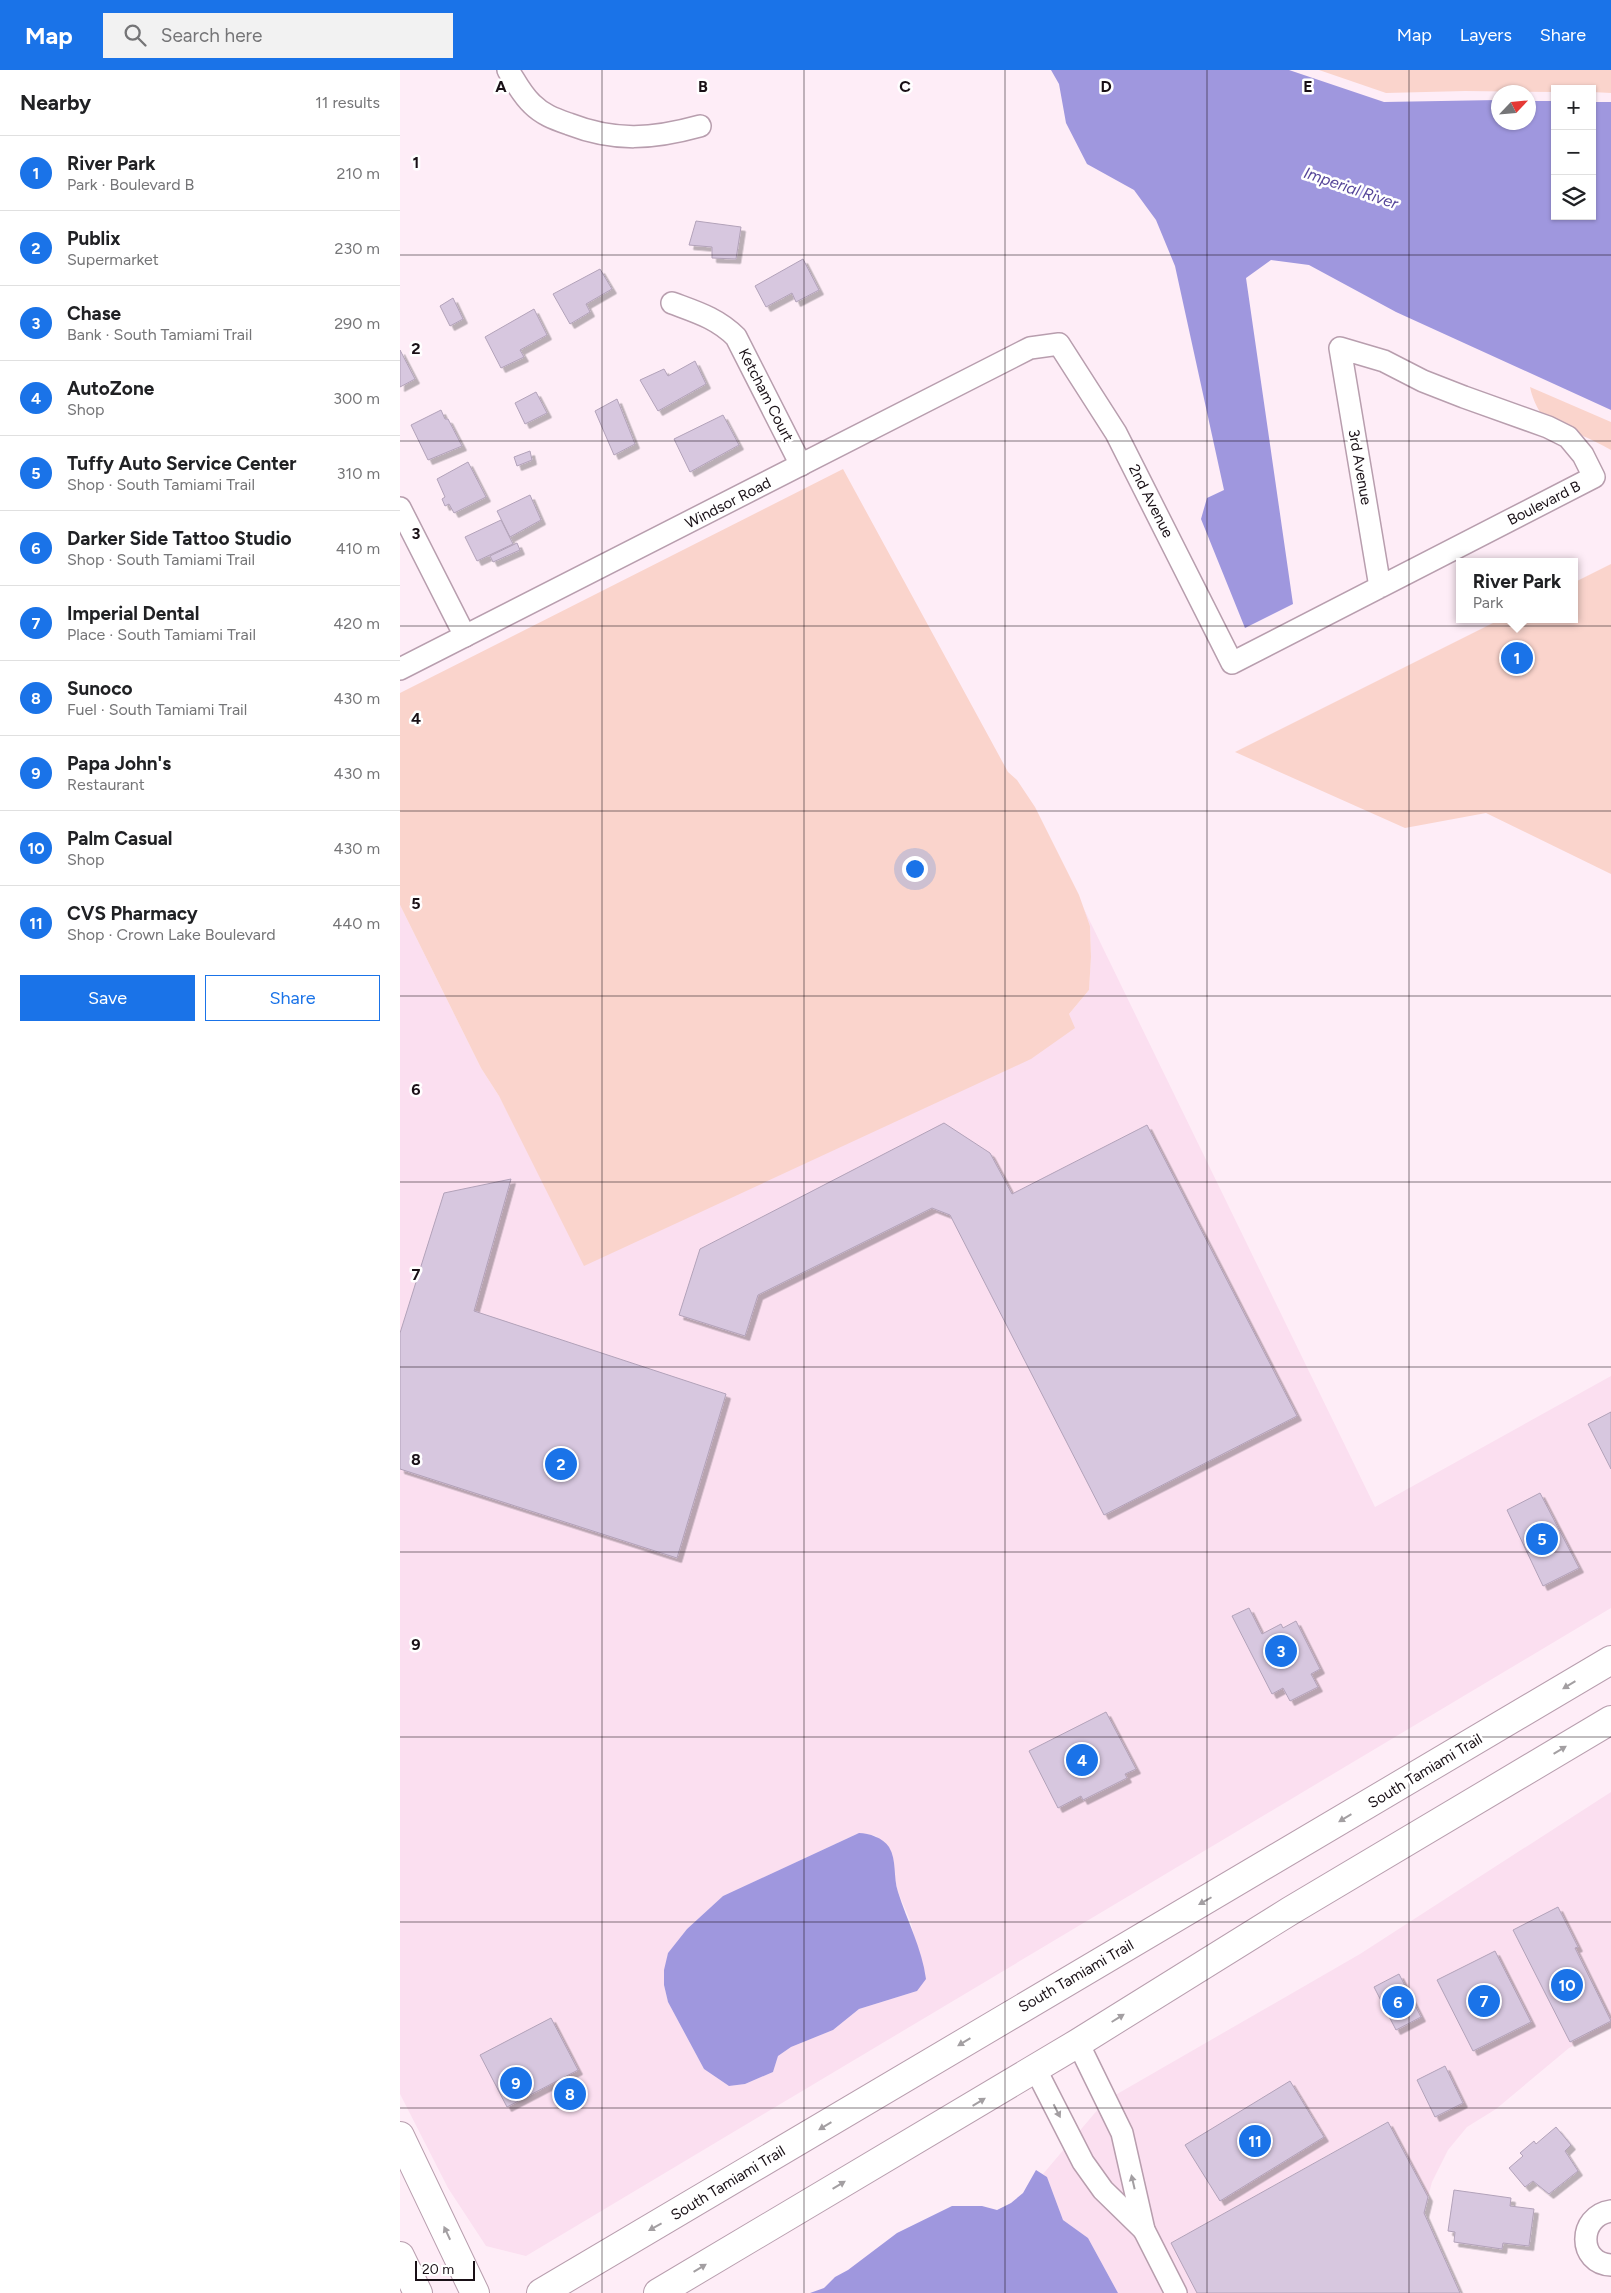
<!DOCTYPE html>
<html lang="en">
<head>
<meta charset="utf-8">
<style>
  body { margin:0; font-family:Figtree,sans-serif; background:#f2f2f2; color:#202124 }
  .controls { position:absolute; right:15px; top:15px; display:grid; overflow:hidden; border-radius:0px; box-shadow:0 1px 4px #0004 }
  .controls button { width:45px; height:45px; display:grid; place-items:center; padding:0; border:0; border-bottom:1px solid #e0e0e0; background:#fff; color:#202124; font:25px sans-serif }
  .compass { position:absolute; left:1091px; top:15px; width:45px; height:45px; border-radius:50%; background:#fff; box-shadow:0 1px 4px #0004; rotate:64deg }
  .scale { position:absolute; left:15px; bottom:12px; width:60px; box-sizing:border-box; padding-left:5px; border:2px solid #191016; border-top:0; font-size:14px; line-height:18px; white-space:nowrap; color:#191016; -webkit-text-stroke:4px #fff; paint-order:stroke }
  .you { position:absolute; left:514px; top:798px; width:18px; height:18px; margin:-12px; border:4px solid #fff; border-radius:50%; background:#1a73e8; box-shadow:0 0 0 8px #1a73e833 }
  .badge { display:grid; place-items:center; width:32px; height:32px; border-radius:50%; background:#1a73e8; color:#fff; font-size:16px; font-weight:700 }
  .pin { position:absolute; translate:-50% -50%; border:2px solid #fff; box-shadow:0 1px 5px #0006 }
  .popup { position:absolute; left:1056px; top:488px; width:122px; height:65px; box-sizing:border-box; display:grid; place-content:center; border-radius:0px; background:#fff; filter:drop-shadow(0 1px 4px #0005); font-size:16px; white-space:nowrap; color:#757577 }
  .popup b { font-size:19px; color:#202124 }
  .popup::after { content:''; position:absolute; left:50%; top:100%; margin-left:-10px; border:10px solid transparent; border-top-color:#fff }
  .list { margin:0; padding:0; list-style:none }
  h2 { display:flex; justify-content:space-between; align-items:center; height:65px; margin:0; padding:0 20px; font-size:21px }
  h2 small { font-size:16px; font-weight:400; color:#757577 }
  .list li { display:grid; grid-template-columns:32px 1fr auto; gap:15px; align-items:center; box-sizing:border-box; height:75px; padding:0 20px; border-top:1px solid #e0e0e0 }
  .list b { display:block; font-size:19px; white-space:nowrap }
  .list p { margin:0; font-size:16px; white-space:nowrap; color:#757577 }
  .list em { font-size:16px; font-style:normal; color:#757577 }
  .actions { display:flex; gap:10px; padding:15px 20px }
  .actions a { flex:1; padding:11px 0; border:1px solid #1a73e8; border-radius:0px; text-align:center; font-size:18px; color:#1a73e8 }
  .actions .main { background:#1a73e8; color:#fff }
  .icon { flex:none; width:28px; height:28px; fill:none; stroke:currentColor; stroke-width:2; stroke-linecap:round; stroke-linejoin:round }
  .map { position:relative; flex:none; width:1211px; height:2223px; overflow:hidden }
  header { display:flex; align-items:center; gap:30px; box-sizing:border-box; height:70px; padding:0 25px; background:#1a73e8; color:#fff }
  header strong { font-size:24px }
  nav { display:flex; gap:28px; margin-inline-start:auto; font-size:18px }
  .search { width:350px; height:45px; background:#f2f2f2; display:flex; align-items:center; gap:12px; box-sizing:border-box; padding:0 18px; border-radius:0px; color:#757577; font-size:19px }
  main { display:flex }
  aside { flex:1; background:#fff }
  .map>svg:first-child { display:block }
  .built { fill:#fbdff0; fill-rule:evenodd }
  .green { fill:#fad4cc }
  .water { fill:#9f97de }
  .building { fill:#d7c7df; stroke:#b2a2b9; filter:url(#shadow) }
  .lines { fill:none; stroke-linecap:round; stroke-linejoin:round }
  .minor-casing { stroke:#b89eae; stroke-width:24 }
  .secondary-casing { stroke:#b89eae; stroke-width:30 }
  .primary-casing { stroke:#b89eae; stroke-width:30 }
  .minor { stroke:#fff; stroke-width:21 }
  .secondary { stroke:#fff; stroke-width:28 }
  .primary { stroke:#fff; stroke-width:28 }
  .oneway { fill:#a39fa2 }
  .grid { fill:none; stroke:#191016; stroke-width:1; stroke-opacity:0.55 }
  .labels { text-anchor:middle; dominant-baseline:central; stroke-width:5; stroke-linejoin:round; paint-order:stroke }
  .street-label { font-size:15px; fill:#191016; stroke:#fff }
  .water-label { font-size:16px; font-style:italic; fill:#554599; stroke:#fff }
  .grid-label { font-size:16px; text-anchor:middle; font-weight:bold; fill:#191016; stroke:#fff; stroke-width:5; stroke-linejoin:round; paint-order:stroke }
</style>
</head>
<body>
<header>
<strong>Map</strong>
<div class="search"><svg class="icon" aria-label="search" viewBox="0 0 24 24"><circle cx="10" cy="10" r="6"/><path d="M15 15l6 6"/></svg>Search here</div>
<nav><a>Map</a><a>Layers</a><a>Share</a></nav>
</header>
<main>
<aside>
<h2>Nearby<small>11 results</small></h2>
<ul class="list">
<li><span class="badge">1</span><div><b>River Park</b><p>Park · Boulevard B</p></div><em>210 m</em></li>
<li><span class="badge">2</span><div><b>Publix</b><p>Supermarket</p></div><em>230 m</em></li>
<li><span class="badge">3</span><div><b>Chase</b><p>Bank · South Tamiami Trail</p></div><em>290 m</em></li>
<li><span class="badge">4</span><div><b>AutoZone</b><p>Shop</p></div><em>300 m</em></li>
<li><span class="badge">5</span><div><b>Tuffy Auto Service Center</b><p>Shop · South Tamiami Trail</p></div><em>310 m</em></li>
<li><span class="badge">6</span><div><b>Darker Side Tattoo Studio</b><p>Shop · South Tamiami Trail</p></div><em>410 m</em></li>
<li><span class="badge">7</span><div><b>Imperial Dental</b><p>Place · South Tamiami Trail</p></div><em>420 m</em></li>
<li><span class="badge">8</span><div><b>Sunoco</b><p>Fuel · South Tamiami Trail</p></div><em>430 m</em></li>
<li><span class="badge">9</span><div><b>Papa John's</b><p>Restaurant</p></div><em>430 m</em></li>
<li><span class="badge">10</span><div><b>Palm Casual</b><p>Shop</p></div><em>430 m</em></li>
<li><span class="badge">11</span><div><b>CVS Pharmacy</b><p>Shop · Crown Lake Boulevard</p></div><em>440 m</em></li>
</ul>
<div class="actions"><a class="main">Save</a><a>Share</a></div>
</aside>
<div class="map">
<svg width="1211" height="2223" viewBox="0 0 1211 2223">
  <defs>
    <filter id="shadow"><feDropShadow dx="4.5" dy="4.5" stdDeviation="0" flood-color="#0004"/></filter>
  </defs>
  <rect width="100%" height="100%" fill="#feedf7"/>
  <g class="built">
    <path d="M0 835 81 998 99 1026 117 1060 669 944 689 920 691 887 690 856 683 837 975 1437 1211 1306V1538L126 2186 86 2176 48 2118 0 2024ZM459 1763 476 1766 493 1790 494 1805 498 1822 510 1850 514 1865 517 1921 459 1939 433 1960 391 1977 378 1986 373 2002 345 2014 329 2016 304 1999 268 1932 264 1915 268 1883 287 1859 323 1826Z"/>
    <polygon points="1211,1722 1211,1958 1169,1978 1096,2039 1067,2057 1048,2080 1032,2112 1028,2127 987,2052 771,2173 797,2223 718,2223 688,2168 663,2150 647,2107 643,2104 705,2031 960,1884"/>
  </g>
  <g class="green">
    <polygon points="919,0 1211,0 1211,23 1192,22 1192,19 1155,19 1155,22 1065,21 986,23"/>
    <path d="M1130 317 1211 352V380C1192 369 1171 360 1149 355 1140 343 1133 332 1130 317Z"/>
    <polygon points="443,399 608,702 617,710 635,737 679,825 690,856 691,887 689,920 669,944 675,958 631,989 184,1196 99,1026 81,998 0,835 0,623"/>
    <polygon points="1211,494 1211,804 1086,743 1005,758 835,682 1101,549 1174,549 1175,512"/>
  </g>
  <g class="water">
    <polygon points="651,0 889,0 984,32 1098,30 1098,52 1128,52 1129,31 1155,31 1155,146 1192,146 1192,32 1211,32 1211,340 996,242 909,195 871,190 846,208 893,534 845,558 801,449 807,428 824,420 775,196 756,150 734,120 687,94 666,53 659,14"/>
    <path d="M459 1763C469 1763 483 1768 489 1777 497 1790 493 1807 498 1822 507 1851 522 1878 526 1909L517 1921 459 1939 433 1960 391 1977 378 1986 373 2002 345 2014 329 2016 304 1999 268 1932 264 1915V1900L268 1883 287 1859 323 1826Z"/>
    <polygon points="636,2100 647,2107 663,2150 688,2168 718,2223 410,2223 424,2218 435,2207 448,2200 497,2163 552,2136 582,2136 597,2140 611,2133 623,2123"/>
  </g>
  <g class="building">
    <polygon points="296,151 341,157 336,189 312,188 312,177 289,175"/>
    <polygon points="403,189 419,220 396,232 392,223 366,237 355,216"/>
    <polygon points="200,199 212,219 186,234 190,242 170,254 153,224"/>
    <polygon points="53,228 63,249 50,256 40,236"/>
    <polygon points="134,239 147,265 120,280 124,287 101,298 85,267"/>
    <polygon points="0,280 15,309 0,317"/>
    <polygon points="295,291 306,314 258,341 240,310 264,299 268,306"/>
    <polygon points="136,322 147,343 125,354 115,333"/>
    <polygon points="217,329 235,374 214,385 195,341"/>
    <polygon points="41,340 45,349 48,349 62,376 28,390 11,355"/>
    <polygon points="323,345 339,375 290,402 274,369"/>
    <polygon points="130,381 132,390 117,396 114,387"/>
    <polygon points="68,392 86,427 54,443 49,434 45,436 42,429 45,427 37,409"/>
    <polygon points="130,425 141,450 110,467 97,441"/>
    <polygon points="101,450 113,474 77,491 65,467"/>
    <polygon points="117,473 120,480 93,492 90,486"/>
    <polygon points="544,1053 590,1083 612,1124 747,1055 897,1346 704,1445 550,1145 532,1138 358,1225 345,1266 279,1245 300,1179"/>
    <polygon points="111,1109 74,1241 326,1324 277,1488 0,1399 0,1263 44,1123"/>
    <polygon points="1211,1342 1211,1399 1188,1354"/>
    <polygon points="1140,1423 1179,1498 1143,1516 1107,1440"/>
    <polygon points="849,1538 862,1564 881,1554 883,1558 896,1551 920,1599 911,1604 918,1617 890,1631 883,1618 872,1624 832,1546"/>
    <polygon points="706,1642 736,1699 725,1704 727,1708 683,1730 681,1726 658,1738 629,1681"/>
    <polygon points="1158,1837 1178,1877 1175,1878 1211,1951 1170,1972 1113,1860"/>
    <polygon points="1095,1881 1131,1952 1073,1981 1037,1910"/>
    <polygon points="999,1904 1021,1947 996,1960 974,1917"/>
    <polygon points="151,1948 178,2000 107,2037 80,1985"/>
    <polygon points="1045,1996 1063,2033 1035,2047 1017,2010"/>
    <polygon points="890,2011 924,2067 820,2131 785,2075"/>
    <polygon points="988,2052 1028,2127 1024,2143 1060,2223 797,2223 771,2173"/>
    <polygon points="1156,2057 1171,2075 1165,2081 1178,2101 1149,2124 1133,2111 1125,2117 1109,2098 1123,2086 1120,2083 1134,2071 1136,2074"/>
    <polygon points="1054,2120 1111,2128 1110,2136 1134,2139 1129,2176 1103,2173 1102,2179 1054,2172 1055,2162 1048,2161"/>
  </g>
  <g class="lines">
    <defs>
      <g id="minor">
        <path d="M108 0C115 11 122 25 132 34 143 45 155 49 169 54 215 72 253 69 300 56"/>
        <path d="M272 233C296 242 317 248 336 267L401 395"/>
        <polyline points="0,438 65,566"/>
        <polyline points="0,599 630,278 659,274 716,363 832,593 1194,407 1183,385 1168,367 1148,357 1064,327 1023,311 984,291 940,278 980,517"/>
        <polyline points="678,1973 722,2063 744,2160 776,2223"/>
        <polyline points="635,1998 683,2092 703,2120 744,2160"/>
        <path d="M1211 2141C1177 2146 1178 2194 1211 2195"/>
      </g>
      <g id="secondary">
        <polyline points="0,2066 75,2223"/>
        <polyline points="0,2186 18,2223"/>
      </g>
      <g id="primary">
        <polyline points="141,2223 1211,1590"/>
        <polyline points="258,2223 678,1973 890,1841 1211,1650"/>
      </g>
    </defs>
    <use href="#minor" class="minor-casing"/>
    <use href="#secondary" class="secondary-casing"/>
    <use href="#primary" class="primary-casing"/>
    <use href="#minor" class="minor"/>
    <use href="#secondary" class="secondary"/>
    <use href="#primary" class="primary"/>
  </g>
  <defs><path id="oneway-solid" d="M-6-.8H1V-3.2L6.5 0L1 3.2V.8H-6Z" transform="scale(1.25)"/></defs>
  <g class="oneway">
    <use href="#oneway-solid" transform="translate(1169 1615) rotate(149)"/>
    <use href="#oneway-solid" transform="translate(1160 1680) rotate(-31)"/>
    <use href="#oneway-solid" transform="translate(945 1748) rotate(149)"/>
    <use href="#oneway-solid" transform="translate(805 1831) rotate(150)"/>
    <use href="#oneway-solid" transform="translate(718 1948) rotate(-32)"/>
    <use href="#oneway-solid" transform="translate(564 1972) rotate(149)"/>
    <use href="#oneway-solid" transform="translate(579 2032) rotate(-31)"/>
    <use href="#oneway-solid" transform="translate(657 2041) rotate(63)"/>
    <use href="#oneway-solid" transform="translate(425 2056) rotate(149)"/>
    <use href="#oneway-solid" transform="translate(733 2112) rotate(-103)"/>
    <use href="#oneway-solid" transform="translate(439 2115) rotate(-31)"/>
    <use href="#oneway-solid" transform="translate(255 2157) rotate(151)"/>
    <use href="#oneway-solid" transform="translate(47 2163) rotate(-115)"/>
    <use href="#oneway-solid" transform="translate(300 2198) rotate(-31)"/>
  </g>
  <path class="grid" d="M202 0V2223M404 0V2223M605 0V2223M807 0V2223M1009 0V2223M0 185H1211M0 371H1211M0 556H1211M0 741H1211M0 926H1211M0 1112H1211M0 1297H1211M0 1482H1211M0 1667H1211M0 1852H1211M0 2038H1211"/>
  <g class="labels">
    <g class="street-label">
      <text transform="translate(366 325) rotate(63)">Ketcham Court</text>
      <text transform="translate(960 397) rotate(80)">3rd Avenue</text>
      <text transform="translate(751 431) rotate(63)">2nd Avenue</text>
      <text transform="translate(328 433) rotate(-27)">Windsor Road</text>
      <text transform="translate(1144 433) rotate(-27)">Boulevard B</text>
      <text transform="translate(1025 1701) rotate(-31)">South Tamiami Trail</text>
      <text transform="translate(676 1906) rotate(-30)">South Tamiami Trail</text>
      <text transform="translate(328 2113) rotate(-31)">South Tamiami Trail</text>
    </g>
    <g class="water-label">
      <text transform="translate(951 118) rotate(19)">Imperial River</text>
    </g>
  </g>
  <g class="grid-label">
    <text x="101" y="22">A</text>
    <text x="303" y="22">B</text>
    <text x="505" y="22">C</text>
    <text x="706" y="22">D</text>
    <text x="908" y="22">E</text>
    <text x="16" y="98">1</text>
    <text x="16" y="284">2</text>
    <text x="16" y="469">3</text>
    <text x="16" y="654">4</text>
    <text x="16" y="839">5</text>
    <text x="16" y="1025">6</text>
    <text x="16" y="1210">7</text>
    <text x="16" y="1395">8</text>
    <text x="16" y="1580">9</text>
  </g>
</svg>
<div class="controls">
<button>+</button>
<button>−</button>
<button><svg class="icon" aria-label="layers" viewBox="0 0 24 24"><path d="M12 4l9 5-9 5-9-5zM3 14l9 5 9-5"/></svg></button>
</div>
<svg class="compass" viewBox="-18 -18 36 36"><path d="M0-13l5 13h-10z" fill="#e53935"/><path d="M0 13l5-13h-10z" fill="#757577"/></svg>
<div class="scale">20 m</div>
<div class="you"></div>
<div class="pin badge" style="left:1117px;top:588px">1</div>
<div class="popup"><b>River Park</b>Park</div>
<div class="pin badge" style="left:161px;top:1394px">2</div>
<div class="pin badge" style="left:881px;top:1581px">3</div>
<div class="pin badge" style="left:682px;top:1690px">4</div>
<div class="pin badge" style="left:1142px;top:1469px">5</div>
<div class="pin badge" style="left:998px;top:1932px">6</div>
<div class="pin badge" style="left:1084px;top:1931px">7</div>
<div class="pin badge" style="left:170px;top:2024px">8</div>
<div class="pin badge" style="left:116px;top:2013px">9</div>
<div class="pin badge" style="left:1167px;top:1915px">10</div>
<div class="pin badge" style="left:855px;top:2071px">11</div>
</div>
</main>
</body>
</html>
